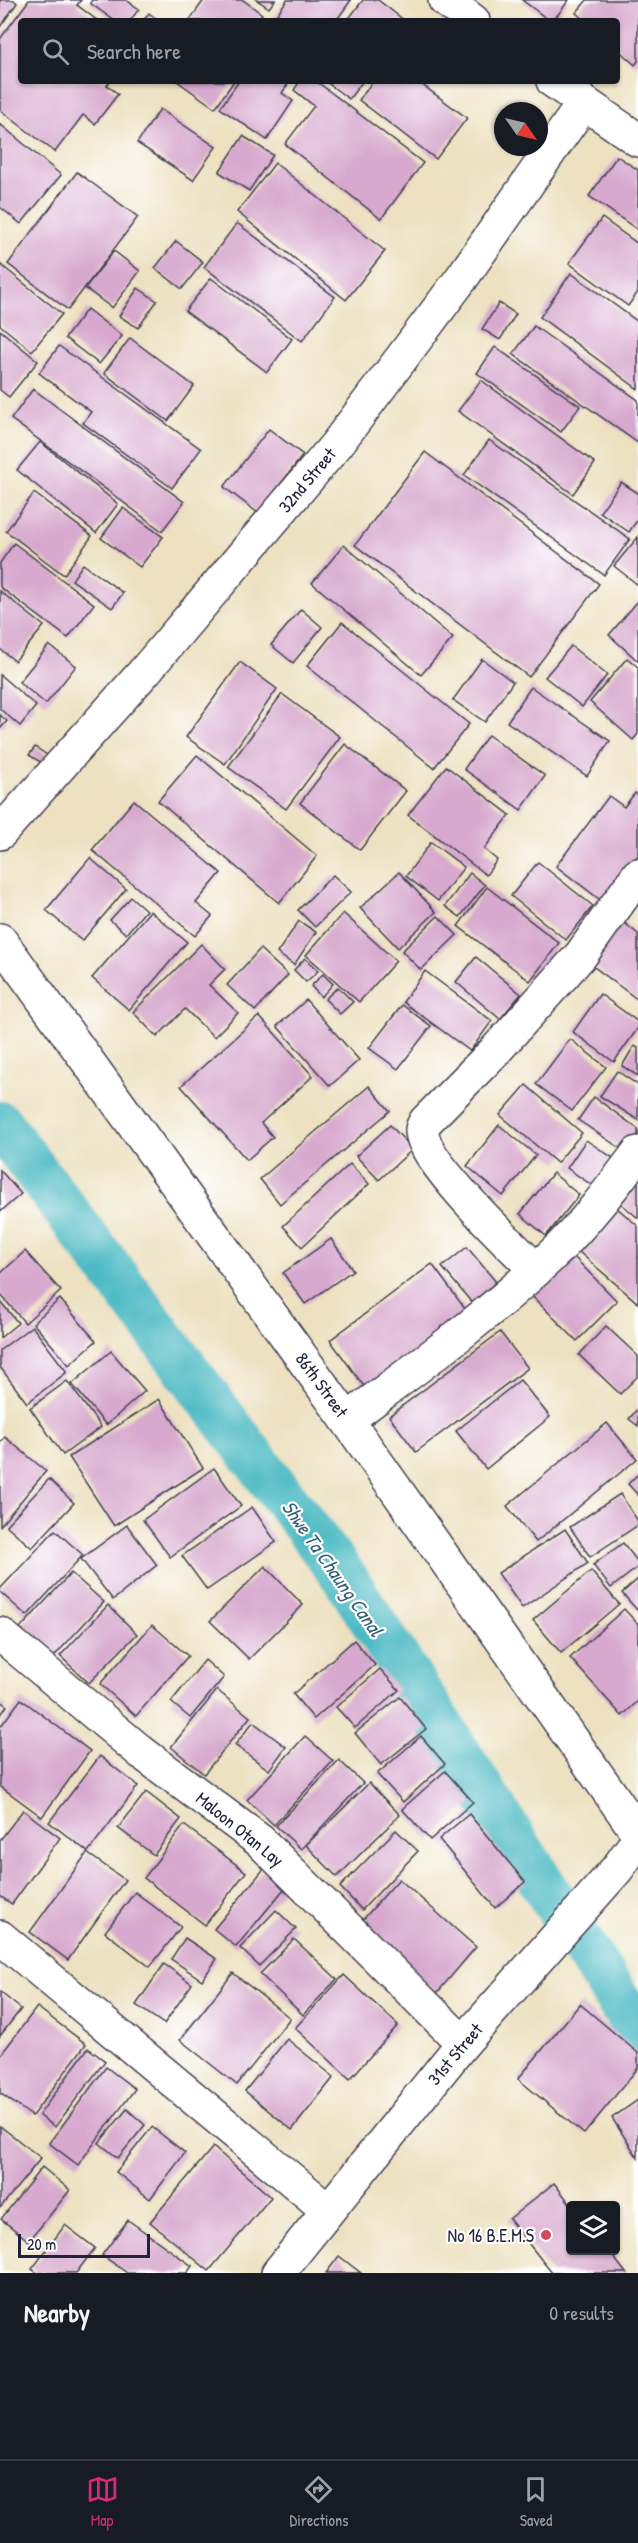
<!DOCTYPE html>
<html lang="en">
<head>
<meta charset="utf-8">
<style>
  body { margin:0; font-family:"Patrick Hand",sans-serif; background:#20242c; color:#f1f3f6 }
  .controls { position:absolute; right:18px; bottom:18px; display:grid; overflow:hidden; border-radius:6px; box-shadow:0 2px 4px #0004 }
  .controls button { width:54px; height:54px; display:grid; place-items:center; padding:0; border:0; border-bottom:2px solid #363941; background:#171b24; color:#f1f3f6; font:30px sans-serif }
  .compass { position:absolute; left:494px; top:102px; width:54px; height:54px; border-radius:50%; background:#171b24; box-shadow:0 2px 4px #0004; rotate:124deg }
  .scale { position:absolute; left:18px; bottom:15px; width:132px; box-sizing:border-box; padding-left:6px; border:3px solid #22223b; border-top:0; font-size:16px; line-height:21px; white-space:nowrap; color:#22223b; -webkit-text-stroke:4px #fff; paint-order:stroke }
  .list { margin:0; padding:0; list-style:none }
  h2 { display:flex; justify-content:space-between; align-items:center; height:78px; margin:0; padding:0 24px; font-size:26px }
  h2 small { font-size:20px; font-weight:400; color:#9ea1a6 }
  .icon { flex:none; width:33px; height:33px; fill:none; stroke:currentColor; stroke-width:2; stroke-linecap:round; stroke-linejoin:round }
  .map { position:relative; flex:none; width:638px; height:2273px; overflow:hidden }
  .search { position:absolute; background:#171b24; box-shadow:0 2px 4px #0004; left:18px; right:18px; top:18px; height:66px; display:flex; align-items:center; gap:15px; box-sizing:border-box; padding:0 21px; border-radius:6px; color:#9ea1a6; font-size:22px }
  .sheet { height:186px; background:#171b24 }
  nav { display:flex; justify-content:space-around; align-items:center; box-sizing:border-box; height:84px; border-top:2px solid #363941; background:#171b24; font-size:16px; color:#9ea1a6 }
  nav a { display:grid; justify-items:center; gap:3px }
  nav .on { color:#db2777 }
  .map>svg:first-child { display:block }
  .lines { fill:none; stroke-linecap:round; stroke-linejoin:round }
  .canal { stroke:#4bb9c3; stroke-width:46 }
  .building { fill:#d7a9ce }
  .minor-casing { stroke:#403f4f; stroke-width:36 }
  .minor { stroke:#fff; stroke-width:33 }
  .poi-dot { fill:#d1495b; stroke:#fff; stroke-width:2 }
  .labels { text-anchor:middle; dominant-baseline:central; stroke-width:4.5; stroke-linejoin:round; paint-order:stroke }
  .street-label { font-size:18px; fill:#22223b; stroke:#fff }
  .poi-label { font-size:18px; fill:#22223b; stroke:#fff; text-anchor:end }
  .water-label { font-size:20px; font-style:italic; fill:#325e71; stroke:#fff }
</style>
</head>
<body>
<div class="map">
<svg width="638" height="2273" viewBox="0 0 638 2273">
  <rect width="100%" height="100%" fill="#fff"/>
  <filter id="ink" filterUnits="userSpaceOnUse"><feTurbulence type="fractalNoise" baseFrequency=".0167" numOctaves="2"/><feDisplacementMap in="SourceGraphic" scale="12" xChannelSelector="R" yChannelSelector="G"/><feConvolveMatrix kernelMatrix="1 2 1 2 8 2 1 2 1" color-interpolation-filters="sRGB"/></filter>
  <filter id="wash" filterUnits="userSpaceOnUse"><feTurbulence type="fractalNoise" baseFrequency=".008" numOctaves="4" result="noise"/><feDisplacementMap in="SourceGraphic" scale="24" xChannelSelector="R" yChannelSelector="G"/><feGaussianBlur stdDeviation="1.35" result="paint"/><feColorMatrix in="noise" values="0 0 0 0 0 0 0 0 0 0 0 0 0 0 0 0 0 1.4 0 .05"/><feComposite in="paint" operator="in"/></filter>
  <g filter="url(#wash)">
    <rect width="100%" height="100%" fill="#ede1c1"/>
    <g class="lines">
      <polyline class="canal" points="0,1124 345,1578 638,2031"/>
    </g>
    <g id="blocks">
      <g class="building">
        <polygon points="0,0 14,0 17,3 0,27"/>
        <polygon points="29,0 81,0 77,5 98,21 21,21 21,81 110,81 107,85 118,94 95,124 83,115 55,152 0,110 0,39"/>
        <polygon points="92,0 126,0 139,9 130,21 115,21 90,3"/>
        <polygon points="204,0 243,0 262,14 256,21 189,21"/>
        <polygon points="257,0 275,0 269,8"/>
        <polygon points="287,0 351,0 336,21 272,21"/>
        <polygon points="363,0 378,0 405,21 347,21"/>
        <polygon points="522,0 569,0 553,21 550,21"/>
        <polygon points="587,0 638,0 638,61 635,65 617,49 617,21 585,21 576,13"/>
        <polygon points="149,13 159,21 143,21"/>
        <polygon points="177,81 234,81 215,108"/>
        <polygon points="239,81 290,81 282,93 293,101 267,140 220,108"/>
        <polygon points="300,81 316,81 423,163 381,219 285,144 314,106 294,90"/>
        <polygon points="325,81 363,81 349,99"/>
        <polygon points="373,81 417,81 467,118 436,159 359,100"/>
        <polygon points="160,109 216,147 193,180 137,143"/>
        <polygon points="0,124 61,175 21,224 0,207"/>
        <polygon points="243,136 273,155 249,191 219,172"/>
        <polygon points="617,156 638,170 638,230 589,196"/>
        <polygon points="275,163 385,251 346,300 237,212"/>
        <polygon points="77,172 138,217 68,310 8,264"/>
        <polygon points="602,218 638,244 638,292 628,306 569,263"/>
        <polygon points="237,223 335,297 302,341 204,267"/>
        <polygon points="176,241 203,262 182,289 155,268"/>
        <polygon points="114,251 140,271 112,308 85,288"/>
        <polygon points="0,264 62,314 32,351 0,325"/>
        <polygon points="571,273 638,322 638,389 540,317"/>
        <polygon points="211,278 292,339 267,372 185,311"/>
        <polygon points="138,288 157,301 138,328 119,316"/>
        <polygon points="499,303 516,314 500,340 482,329"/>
        <polygon points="87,309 122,336 99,364 65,338"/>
        <polygon points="534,326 638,400 638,443 513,354"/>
        <polygon points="0,330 38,361 9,397 0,390"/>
        <polygon points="130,338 194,386 168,421 104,373"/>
        <polygon points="59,346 201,449 172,488 83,423 91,412 39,373"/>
        <polygon points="495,347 580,406 561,432 477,373"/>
        <polygon points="481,380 595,463 573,494 458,411"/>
        <polygon points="33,389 184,502 162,531 11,419"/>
        <polygon points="269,429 303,455 258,513 224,487"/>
        <polygon points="489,440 630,539 604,575 464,475"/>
        <polygon points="40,442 118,504 96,533 17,470"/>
        <polygon points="425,452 599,584 529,677 355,545"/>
        <polygon points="621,482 638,493 638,519 629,532 600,512"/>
        <polygon points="34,493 92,536 64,575 6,531"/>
        <polygon points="123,508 163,537 140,567 101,538"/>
        <polygon points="638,537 638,585 614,566"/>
        <polygon points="14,543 94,604 68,638 0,587 0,563"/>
        <polygon points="344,545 453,638 421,675 312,583"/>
        <polygon points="83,564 123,593 112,608 72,580"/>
        <polygon points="0,591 44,626 15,661 0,649"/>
        <polygon points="638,601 638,661 609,635"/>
        <polygon points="301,609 322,627 293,663 271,645"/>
        <polygon points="342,622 469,724 434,768 307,666"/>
        <polygon points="49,645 76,666 46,704 19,682"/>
        <polygon points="571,646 607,675 582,707 545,677"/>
        <polygon points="627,658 638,667 638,734 633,740 590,702"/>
        <polygon points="482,659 513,682 485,722 453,700"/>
        <polygon points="240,662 277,689 225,764 186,737"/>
        <polygon points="0,675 36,706 20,726 0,709"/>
        <polygon points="531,687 610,741 587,776 507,722"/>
        <polygon points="282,694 340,737 286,809 228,767"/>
        <polygon points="0,715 7,721 0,729"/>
        <polygon points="488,735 545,776 521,810 464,769"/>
        <polygon points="345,744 406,791 360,850 300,803"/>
        <polygon points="35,747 47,755 42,763 29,755"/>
        <polygon points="197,755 317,856 279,903 158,801"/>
        <polygon points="446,766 510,815 484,849 497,860 486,875 408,815"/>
        <polygon points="635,793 638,795 638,855 603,902 556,866 609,796 624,807"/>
        <polygon points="134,800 221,873 196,903 212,916 195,936 92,850"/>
        <polygon points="431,842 464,867 438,901 406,876"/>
        <polygon points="90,858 126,889 82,941 46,910"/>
        <polygon points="538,862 593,906 566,940 511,896"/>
        <polygon points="399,872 436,912 398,948 360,908"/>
        <polygon points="470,873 485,885 460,917 445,906"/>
        <polygon points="333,875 351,892 315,927 298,910"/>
        <polygon points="487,887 559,943 530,981 458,926"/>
        <polygon points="131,897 146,910 126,934 110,920"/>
        <polygon points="150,911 187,942 129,1010 92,978"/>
        <polygon points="343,913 396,961 359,1002 306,955"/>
        <polygon points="438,916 457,935 421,970 402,951"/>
        <polygon points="621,920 638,934 638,1000 589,963"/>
        <polygon points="299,921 316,932 294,965 277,953"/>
        <polygon points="201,944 225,969 209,985 238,1013 214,1037 185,1009 157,1037 133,1012"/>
        <polygon points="260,949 288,975 255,1011 227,985"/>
        <polygon points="476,957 521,994 500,1019 456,982"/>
        <polygon points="305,958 318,971 306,982 294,970"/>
        <polygon points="425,971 492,1021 470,1051 403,1002"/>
        <polygon points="323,974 333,984 321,997 311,986"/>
        <polygon points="338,987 353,1002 340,1014 325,999"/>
        <polygon points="600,994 638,1022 638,1028 614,1062 573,1032"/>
        <polygon points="306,1000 359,1060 330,1086 277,1026"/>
        <polygon points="402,1005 431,1026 398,1069 369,1048"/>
        <polygon points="259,1016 313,1076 261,1123 273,1137 247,1160 181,1086"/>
        <polygon points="570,1039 606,1067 572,1111 536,1084"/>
        <polygon points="634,1046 638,1048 638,1076 622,1066"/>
        <polygon points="617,1071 638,1085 638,1120 600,1096"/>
        <polygon points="526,1085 582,1133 557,1163 500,1115"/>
        <polygon points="369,1086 390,1111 280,1204 260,1179"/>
        <polygon points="594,1097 638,1129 638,1135 626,1152 578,1120"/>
        <polygon points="390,1125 413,1149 379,1180 356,1156"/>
        <polygon points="499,1125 536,1155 503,1196 467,1166"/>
        <polygon points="586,1140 613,1158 593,1186 567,1168"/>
        <polygon points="350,1164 369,1184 302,1247 283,1226"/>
        <polygon points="0,1170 21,1194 0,1212"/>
        <polygon points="553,1173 579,1195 546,1236 520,1214"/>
        <polygon points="638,1178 638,1218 618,1201"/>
        <polygon points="616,1207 638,1226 638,1303 579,1252"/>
        <polygon points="331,1239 353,1270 305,1304 283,1273"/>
        <polygon points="467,1247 496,1282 472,1303 442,1267"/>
        <polygon points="25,1251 61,1291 25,1323 0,1294 0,1274"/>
        <polygon points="572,1255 617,1301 577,1341 531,1295"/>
        <polygon points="432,1264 474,1321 371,1396 330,1340"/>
        <polygon points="60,1299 96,1341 69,1365 33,1323"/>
        <polygon points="0,1301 18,1323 0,1338"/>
        <polygon points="32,1326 67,1372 27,1403 0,1367 0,1350"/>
        <polygon points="606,1326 638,1356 638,1376 620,1394 579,1355"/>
        <polygon points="500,1332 528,1368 416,1452 389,1416"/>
        <polygon points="111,1351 145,1391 106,1425 72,1384"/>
        <polygon points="520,1380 550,1417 486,1469 456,1431"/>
        <polygon points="67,1381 101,1427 63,1455 30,1408"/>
        <polygon points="159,1399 203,1468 114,1526 69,1457"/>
        <polygon points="638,1408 638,1426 629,1419"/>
        <polygon points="607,1423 637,1459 536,1542 507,1506"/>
        <polygon points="5,1437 46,1471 0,1526 0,1443"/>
        <polygon points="214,1468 241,1506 170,1557 143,1520"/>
        <polygon points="638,1474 638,1495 628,1484"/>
        <polygon points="49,1479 74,1503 32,1548 6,1525"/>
        <polygon points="620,1494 638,1521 638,1525 590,1557 570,1527"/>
        <polygon points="252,1507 276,1542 207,1590 182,1556"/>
        <polygon points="127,1525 157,1565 113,1600 81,1559"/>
        <polygon points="565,1529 588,1563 522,1608 498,1573"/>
        <polygon points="55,1530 83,1555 27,1616 0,1592 0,1589"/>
        <polygon points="623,1543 638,1562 638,1567 611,1588 593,1565"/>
        <polygon points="265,1566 303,1605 249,1659 210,1621"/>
        <polygon points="591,1571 619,1604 561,1653 533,1620"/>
        <polygon points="71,1573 104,1602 49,1662 16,1633"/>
        <polygon points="638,1579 638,1611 622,1593"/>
        <polygon points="108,1605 137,1634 89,1683 60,1656"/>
        <polygon points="624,1609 638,1624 638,1701 622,1716 570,1658"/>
        <polygon points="152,1625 188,1656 136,1716 100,1684"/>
        <polygon points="354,1640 375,1665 314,1719 293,1694"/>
        <polygon points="205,1660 224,1677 190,1718 171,1702"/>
        <polygon points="380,1669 399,1690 355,1728 336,1707"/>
        <polygon points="217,1690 250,1717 204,1774 171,1747"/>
        <polygon points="400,1697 426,1729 381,1765 355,1733"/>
        <polygon points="21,1699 90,1751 42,1817 0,1786 0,1727"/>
        <polygon points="0,1701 7,1706 0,1716"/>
        <polygon points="253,1722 286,1747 269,1770 235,1745"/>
        <polygon points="305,1736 333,1761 274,1825 247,1800"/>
        <polygon points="421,1736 445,1764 403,1802 377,1774"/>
        <polygon points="100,1756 138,1786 88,1852 49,1822"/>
        <polygon points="339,1760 363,1783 301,1849 276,1826"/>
        <polygon points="445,1771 473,1802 430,1840 402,1809"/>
        <polygon points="369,1783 400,1815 337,1877 306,1845"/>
        <polygon points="146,1792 181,1819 154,1855 118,1828"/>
        <polygon points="23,1810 60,1838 12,1904 0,1896 0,1840"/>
        <polygon points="469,1814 525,1882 495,1908 439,1839"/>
        <polygon points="184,1825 246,1872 205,1925 144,1878"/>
        <polygon points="396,1830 418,1851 362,1910 340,1887"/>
        <polygon points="87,1853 125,1880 68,1960 30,1932"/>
        <polygon points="267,1865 289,1883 236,1947 214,1929"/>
        <polygon points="399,1879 476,1947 437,1993 359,1924"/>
        <polygon points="135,1892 181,1927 150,1967 105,1932"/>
        <polygon points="276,1910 296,1929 259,1966 240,1948"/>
        <polygon points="185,1938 217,1959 202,1980 171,1959"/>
        <polygon points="294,1939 337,1979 303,2015 260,1974"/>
        <polygon points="164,1964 192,1984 164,2024 136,2005"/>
        <polygon points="233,1973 290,2018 237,2085 180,2040"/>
        <polygon points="344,1975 398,2025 350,2079 295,2028"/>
        <polygon points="0,1992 21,2009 0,2036"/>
        <polygon points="580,2004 638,2053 638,2068 584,2134 518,2079"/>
        <polygon points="37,2007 86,2044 32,2116 0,2093 0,2056"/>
        <polygon points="287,2039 334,2077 292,2130 245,2091"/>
        <polygon points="88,2048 105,2061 55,2127 39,2115"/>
        <polygon points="106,2067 135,2089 78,2165 49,2143"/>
        <polygon points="638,2100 638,2158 612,2118"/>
        <polygon points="127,2109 145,2125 118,2158 99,2143"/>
        <polygon points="0,2126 41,2158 0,2208"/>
        <polygon points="152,2127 185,2153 150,2199 116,2172"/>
        <polygon points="213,2147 271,2197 209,2271 150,2222"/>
        <polygon points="42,2167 70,2190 29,2241 1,2219"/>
        <polygon points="554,2183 572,2206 570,2250 608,2250 626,2273 552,2273 509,2219"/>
        <polygon points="128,2220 192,2266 187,2273 127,2273 102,2255"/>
        <polygon points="65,2225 95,2248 76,2273 37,2273 32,2269"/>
        <polygon points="339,2256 361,2273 326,2273"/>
      </g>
    </g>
  </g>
  <g filter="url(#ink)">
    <use href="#blocks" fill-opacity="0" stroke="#403f4f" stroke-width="1.5"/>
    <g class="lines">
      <defs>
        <g id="minor">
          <polyline points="445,0 473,21"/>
          <polyline points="553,81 638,140"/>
          <polyline points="0,833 145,671 337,444 461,279 583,104"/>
          <polyline points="0,940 347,1420 638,1833"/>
          <path d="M536 1270C513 1247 421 1160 422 1130 422 1127 424 1125 425 1122L495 1051 581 955 638 875"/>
          <path d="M347 1420C416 1368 487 1317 550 1257 583 1226 611 1189 638 1153"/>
          <polyline points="0,1634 141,1752 260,1841 463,2043"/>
          <polyline points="0,1937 328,2210"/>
          <polyline points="278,2273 463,2043 617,1869 638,1840"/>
        </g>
      </defs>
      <use href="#minor" class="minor-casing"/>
      <use href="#minor" class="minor"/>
    </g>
  </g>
  <circle class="poi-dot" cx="546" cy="2235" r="6"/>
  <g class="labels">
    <g class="street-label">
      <text transform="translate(307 480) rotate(-50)">32nd Street</text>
      <text transform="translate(322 1385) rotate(54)">86th Street</text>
      <text transform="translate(240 1829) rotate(39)">Maloon Otan Lay</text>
      <text transform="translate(455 2054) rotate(-50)">31st Street</text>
    </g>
    <g class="poi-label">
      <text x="534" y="2235">No 16 B.E.M.S</text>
    </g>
    <g class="water-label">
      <text transform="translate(333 1568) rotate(55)">Shwe Ta Chaung Canal</text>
    </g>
  </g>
</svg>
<div class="controls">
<button><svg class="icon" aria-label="layers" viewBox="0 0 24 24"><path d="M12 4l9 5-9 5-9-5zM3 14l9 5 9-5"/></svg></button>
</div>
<svg class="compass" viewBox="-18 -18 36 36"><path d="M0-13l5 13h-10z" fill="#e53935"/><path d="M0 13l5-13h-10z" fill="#9ea1a6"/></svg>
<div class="scale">20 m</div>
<div class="search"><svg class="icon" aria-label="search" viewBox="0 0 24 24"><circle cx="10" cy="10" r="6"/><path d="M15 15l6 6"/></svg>Search here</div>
</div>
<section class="sheet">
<h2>Nearby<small>0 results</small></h2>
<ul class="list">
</ul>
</section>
<nav>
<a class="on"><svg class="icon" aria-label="map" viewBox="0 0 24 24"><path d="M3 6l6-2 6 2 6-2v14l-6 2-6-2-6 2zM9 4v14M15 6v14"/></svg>Map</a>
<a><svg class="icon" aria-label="directions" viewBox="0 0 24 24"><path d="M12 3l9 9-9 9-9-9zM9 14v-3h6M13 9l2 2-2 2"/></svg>Directions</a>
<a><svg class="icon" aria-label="saved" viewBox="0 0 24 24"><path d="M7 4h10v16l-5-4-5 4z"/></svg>Saved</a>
</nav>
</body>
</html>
